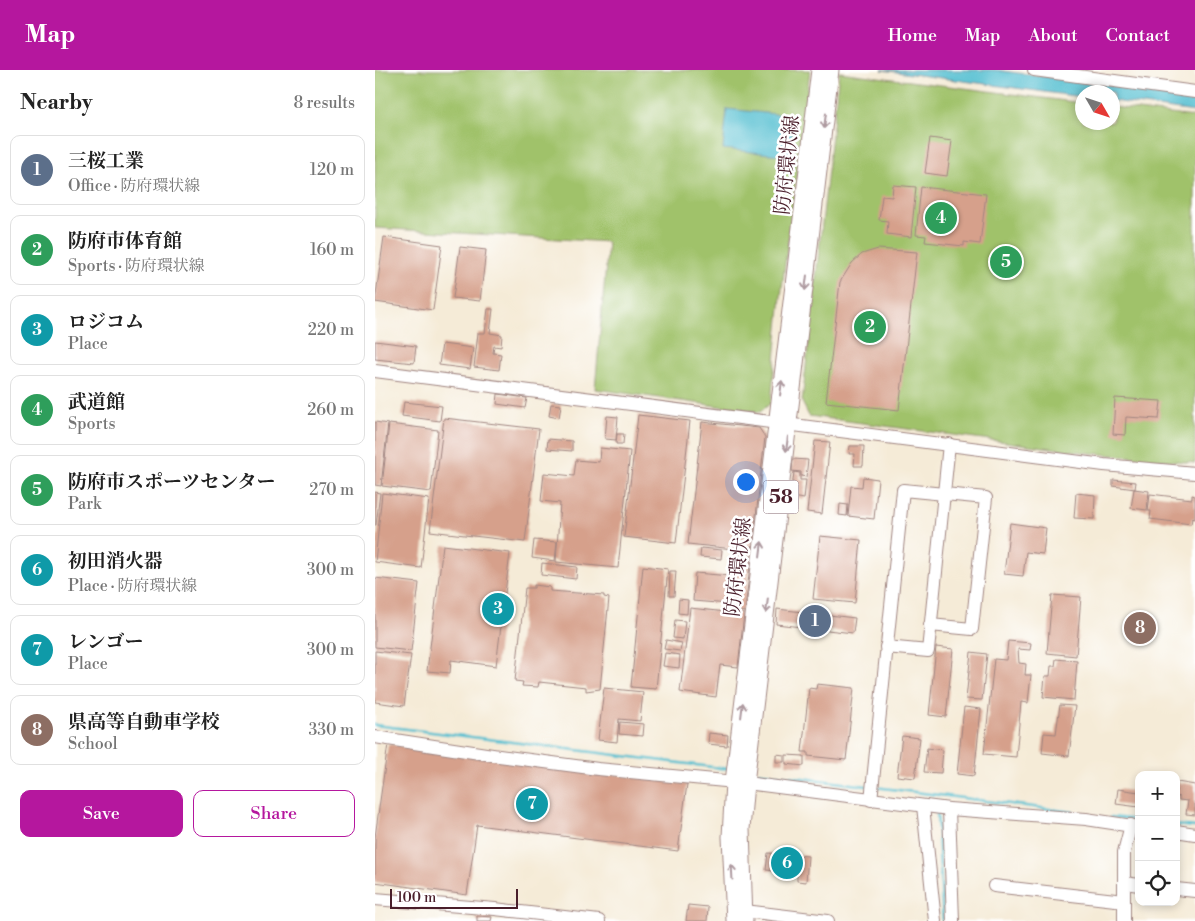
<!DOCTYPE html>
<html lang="en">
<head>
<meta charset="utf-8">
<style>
  body { margin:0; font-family:"Libre Bodoni","Noto Serif JP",serif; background:#f2f2f2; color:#222 }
  .controls { position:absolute; right:15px; bottom:15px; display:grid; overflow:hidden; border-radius:10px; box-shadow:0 2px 8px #0003 }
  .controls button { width:45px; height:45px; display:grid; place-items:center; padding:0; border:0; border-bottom:1px solid #e0e0e0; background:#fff; color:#222; font:25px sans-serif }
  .compass { position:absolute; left:700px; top:15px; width:45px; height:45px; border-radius:50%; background:#fff; box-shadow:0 2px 8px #0003; rotate:129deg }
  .scale { position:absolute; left:15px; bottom:12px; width:128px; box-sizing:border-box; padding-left:5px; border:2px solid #4a1f2b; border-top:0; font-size:14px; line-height:18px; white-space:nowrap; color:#4a1f2b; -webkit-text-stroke:4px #fff; paint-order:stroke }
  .you { position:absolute; left:370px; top:411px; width:18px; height:18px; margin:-12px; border:4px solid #fff; border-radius:50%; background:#1a73e8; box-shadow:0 0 0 8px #1a73e833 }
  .badge { display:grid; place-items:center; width:32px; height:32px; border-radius:50%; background:#b5179e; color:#fff; font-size:16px; font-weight:700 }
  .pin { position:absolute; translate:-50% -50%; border:2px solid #fff; box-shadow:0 1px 5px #0006 }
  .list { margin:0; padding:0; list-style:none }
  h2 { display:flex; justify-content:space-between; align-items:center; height:65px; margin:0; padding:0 20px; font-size:21px }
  h2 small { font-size:16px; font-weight:400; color:#767676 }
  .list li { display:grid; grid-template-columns:32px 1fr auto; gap:15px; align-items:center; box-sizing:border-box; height:70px; margin:0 10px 10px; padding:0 10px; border:1px solid #e0e0e0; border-radius:10px }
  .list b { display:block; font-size:19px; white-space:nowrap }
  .list p { margin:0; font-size:16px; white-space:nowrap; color:#767676 }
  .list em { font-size:16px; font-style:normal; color:#767676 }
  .actions { display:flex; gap:10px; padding:15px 20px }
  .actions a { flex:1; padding:11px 0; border:1px solid #b5179e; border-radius:10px; text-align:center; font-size:18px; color:#b5179e }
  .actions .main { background:#b5179e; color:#fff }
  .icon { flex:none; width:28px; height:28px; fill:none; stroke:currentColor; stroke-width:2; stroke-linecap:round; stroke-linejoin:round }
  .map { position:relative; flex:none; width:820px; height:851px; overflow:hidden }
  header { display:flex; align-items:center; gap:30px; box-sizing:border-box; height:70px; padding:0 25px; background:#b5179e; color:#fff }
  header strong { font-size:24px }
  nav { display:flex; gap:28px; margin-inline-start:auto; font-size:18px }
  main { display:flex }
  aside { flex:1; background:#fff }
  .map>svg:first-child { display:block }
  .green { fill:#a0c26b; stroke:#75704b }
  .water { fill:#56c0d1; stroke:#50707e }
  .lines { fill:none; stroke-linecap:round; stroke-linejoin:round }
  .stream { stroke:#56c0d1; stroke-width:2.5 }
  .building { fill:#d6a08b }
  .minor-casing { stroke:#a08581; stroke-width:14 }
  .major-casing { stroke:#a08581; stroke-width:17 }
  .minor { stroke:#fff; stroke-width:12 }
  .major { stroke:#fff; stroke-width:15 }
  .oneway { stroke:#ae9aa0 }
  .labels { text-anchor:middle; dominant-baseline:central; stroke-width:5; stroke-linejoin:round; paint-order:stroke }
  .shield { fill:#fff; stroke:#80626b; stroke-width:1 }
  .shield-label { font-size:19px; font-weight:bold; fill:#4a1f2b }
  .street-label { font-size:20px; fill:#4a1f2b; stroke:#fff }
</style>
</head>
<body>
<header>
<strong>Map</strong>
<nav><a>Home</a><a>Map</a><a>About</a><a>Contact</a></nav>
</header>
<main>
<aside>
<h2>Nearby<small>8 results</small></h2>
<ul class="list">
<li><span class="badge" style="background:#5c6f8a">1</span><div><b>三桜工業</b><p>Office · 防府環状線</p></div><em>120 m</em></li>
<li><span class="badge" style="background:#2e9e5b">2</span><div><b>防府市体育館</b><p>Sports · 防府環状線</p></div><em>160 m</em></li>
<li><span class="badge" style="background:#0f9aa8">3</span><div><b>ロジコム</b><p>Place</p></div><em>220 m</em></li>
<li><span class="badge" style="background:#2e9e5b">4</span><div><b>武道館</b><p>Sports</p></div><em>260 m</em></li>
<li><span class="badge" style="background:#2e9e5b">5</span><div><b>防府市スポーツセンター</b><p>Park</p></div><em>270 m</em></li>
<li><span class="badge" style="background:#0f9aa8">6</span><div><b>初田消火器</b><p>Place · 防府環状線</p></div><em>300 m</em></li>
<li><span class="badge" style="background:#0f9aa8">7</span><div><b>レンゴー</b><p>Place</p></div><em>300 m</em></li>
<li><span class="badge" style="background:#8d6e63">8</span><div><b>県高等自動車学校</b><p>School</p></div><em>330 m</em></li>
</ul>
<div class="actions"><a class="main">Save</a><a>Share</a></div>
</aside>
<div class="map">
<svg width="820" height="851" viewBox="0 0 820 851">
  <rect width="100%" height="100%" fill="#fff"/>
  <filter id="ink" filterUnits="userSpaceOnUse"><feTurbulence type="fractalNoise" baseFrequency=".02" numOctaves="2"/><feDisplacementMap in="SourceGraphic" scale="10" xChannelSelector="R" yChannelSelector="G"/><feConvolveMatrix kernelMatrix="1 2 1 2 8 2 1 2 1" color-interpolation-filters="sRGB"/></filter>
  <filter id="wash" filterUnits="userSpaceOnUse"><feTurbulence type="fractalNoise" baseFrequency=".0096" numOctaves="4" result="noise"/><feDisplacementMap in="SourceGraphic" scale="20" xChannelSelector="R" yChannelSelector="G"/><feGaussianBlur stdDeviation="1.12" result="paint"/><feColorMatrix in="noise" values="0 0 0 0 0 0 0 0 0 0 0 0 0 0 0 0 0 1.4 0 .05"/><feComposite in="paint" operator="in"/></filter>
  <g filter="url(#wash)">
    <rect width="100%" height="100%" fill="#f5ebd7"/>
    <g class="green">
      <polygon points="0,0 435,0 406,226 396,333 385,342 220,319 233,172 0,158"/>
      <polygon points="464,2 707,33 708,52 738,52 738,37 820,47 820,393 714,383 434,346 427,332"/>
    </g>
    <g class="water">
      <polygon points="507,0 620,0 820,26 820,42 738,31 738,22 708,22 707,27"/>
      <polygon points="352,39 419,46 415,86 348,79"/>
    </g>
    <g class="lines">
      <g class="stream">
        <polyline points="0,655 353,699"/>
        <polyline points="379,702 492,716"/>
        <polyline points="500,717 698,742"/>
        <polyline points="562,741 568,851"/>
        <polyline points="736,747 764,750"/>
        <polyline points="801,755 820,757"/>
      </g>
    </g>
    <g id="blocks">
      <g class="building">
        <polygon points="555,68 577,71 572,106 550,103"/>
        <polygon points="518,115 541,117 536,167 512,164 513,151 504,150 507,126 517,127"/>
        <polygon points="546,117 611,124 605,174 589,172 589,176 550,172 551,166 541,165"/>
        <polygon points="9,167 67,175 58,240 0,232"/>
        <polygon points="85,177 111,180 105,231 78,228"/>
        <polygon points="503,179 542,182 524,340 451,332 465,212 477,193 487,184"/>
        <polygon points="113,239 118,239 115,263 127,265 126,277 119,276 118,283 126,284 124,300 99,297 103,263 110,263"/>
        <polygon points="0,271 41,276 39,293 0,289"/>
        <polygon points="67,274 98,278 95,299 64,295"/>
        <polygon points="123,324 152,328 150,338 122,334"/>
        <polygon points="740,328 786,331 784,349 751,347 750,365 738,364"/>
        <polygon points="29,332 67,336 65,351 27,346"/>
        <polygon points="176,334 186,335 184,348 174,346"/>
        <polygon points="263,345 315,351 301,473 249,467"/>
        <polygon points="232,346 243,347 241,370 230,369"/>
        <polygon points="69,348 164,359 150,472 55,461"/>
        <polygon points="0,352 13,354 6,416 0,415"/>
        <polygon points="327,352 384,358 390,367 377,481 313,474"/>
        <polygon points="14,354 63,360 56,422 7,416"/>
        <polygon points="242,364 249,364 248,374 241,374"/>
        <polygon points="173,369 197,371 197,381 172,379"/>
        <polygon points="440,371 455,372 447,444 432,442"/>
        <polygon points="475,376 489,376 488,396 479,396 480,384 474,384"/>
        <polygon points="225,378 255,381 243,498 181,492 185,433 166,431 169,403 199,406 201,390 224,392"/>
        <polygon points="418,389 433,390 431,407 426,406 426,402 417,401"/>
        <polygon points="419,402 425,403 425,410 431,410 429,429 416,427"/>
        <polygon points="488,407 503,409 499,449 473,446 476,416 487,417"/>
        <polygon points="738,410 761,412 760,419 738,416"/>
        <polygon points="759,419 774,421 772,440 756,438"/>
        <polygon points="0,422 5,423 1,455 0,455"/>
        <polygon points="7,423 54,429 46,498 0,492"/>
        <polygon points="701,423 720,425 719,449 699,448"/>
        <polygon points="775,424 817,429 817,425 820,426 820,449 817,448 816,454 775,449 776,441 773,441"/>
        <polygon points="465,434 473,435 472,446 464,445"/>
        <polygon points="635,453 671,458 668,484 651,482 648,506 629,504"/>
        <polygon points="445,466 486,470 480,533 438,529"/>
        <polygon points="159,470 182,472 180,491 157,488"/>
        <polygon points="68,475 135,483 121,596 76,590 75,603 52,601"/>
        <polygon points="326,478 347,480 346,489 325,487"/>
        <polygon points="360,483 376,485 370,542 354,540"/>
        <polygon points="167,493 202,497 201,509 166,505"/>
        <polygon points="268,496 293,499 281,619 256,617"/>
        <polygon points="295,501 301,501 299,526 294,526"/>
        <polygon points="320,503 356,506 354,534 318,531"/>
        <polygon points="0,508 44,513 36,581 0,577"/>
        <polygon points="159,515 175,517 175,521 229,525 229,527 234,528 225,619 211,621 211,617 164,612 163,617 147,616 148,612 140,611 150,518 159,518"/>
        <polygon points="677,525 706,527 701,586 672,583"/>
        <polygon points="304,529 313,530 312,544 303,543"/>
        <polygon points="315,538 369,544 363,597 345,595 341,627 305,622"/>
        <polygon points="402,539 480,548 478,563 401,554"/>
        <polygon points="300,550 310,551 308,569 298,568"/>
        <polygon points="291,570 307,573 305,581 289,579"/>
        <polygon points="633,571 656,573 655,580 643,579 644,593 651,594 650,605 656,605 653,633 646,632 641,687 609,684 619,589 631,590"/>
        <polygon points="561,577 578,579 571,647 554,645"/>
        <polygon points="0,581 36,585 29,636 0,632"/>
        <polygon points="596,582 612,584 607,630 591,629"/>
        <polygon points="290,583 305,585 304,598 288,596"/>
        <polygon points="681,589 702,591 699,630 668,627 670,606 675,606 676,596 680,596"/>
        <polygon points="442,614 479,618 471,690 433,686 433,682 427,682 434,618 441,619"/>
        <polygon points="229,618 268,622 265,651 244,649 242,672 223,670"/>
        <polygon points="685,635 700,636 694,686 667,683 669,663 681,664"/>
        <polygon points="589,637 606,639 599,706 582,704"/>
        <polygon points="245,652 269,654 268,666 244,664"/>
        <polygon points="334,663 353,665 352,676 333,674"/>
        <polygon points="527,666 545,668 540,708 522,706"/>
        <polygon points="13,674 312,714 303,781 102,755 92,825 0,812 0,767"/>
        <polygon points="552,678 568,680 566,703 549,702"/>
        <polygon points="401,684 409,685 409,692 401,692"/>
        <polygon points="411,685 429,686 429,696 411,694"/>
        <polygon points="802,712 820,715 820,745 811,744 813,731 804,730 804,727 801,726"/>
        <polygon points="743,719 764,722 764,737 741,734"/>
        <polygon points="393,783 433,786 431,812 422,811 422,803 391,800"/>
        <polygon points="313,835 333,837 332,851 311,851"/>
        <polygon points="102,846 117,847 116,851 102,851"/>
      </g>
    </g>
  </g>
  <g filter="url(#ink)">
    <use href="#blocks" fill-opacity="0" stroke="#a08581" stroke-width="1"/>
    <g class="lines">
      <defs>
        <g id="minor">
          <polyline points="659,0 820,22"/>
          <polyline points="0,301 729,395 820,403"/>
          <polyline points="511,577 553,581 574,374"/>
          <polyline points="0,667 124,686 223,699 371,713 574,739 711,749 764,757"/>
          <polyline points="496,730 528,420 611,428 597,559 555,555"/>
          <polyline points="548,736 560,851"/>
          <polyline points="574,739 578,851"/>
          <polyline points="801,761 820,764"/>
          <polyline points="750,813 764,815"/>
          <polyline points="619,816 749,831"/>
          <polyline points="801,819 820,821"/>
          <polyline points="0,829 120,839 224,851"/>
          <polyline points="370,841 453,851"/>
          <polyline points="749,851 749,782 756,755"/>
        </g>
        <g id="major">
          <polyline points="359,851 355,767 358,712 444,0"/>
          <polyline points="370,851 367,759 371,713 456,0"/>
        </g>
      </defs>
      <use href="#minor" class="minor-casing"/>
      <use href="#major" class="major-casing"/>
      <use href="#minor" class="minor"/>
      <use href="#major" class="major"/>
    </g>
    <defs><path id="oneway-shaft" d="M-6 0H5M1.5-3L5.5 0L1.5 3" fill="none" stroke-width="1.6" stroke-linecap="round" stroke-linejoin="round" transform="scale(1.25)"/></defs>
    <g class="oneway">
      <use href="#oneway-shaft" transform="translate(450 51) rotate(97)"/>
      <use href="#oneway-shaft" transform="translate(431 213) rotate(97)"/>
      <use href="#oneway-shaft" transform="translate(406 318) rotate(-83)"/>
      <use href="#oneway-shaft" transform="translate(412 374) rotate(97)"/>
      <use href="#oneway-shaft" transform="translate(386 479) rotate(-83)"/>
      <use href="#oneway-shaft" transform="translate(392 536) rotate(97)"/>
      <use href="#oneway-shaft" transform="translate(367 640) rotate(-83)"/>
      <use href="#oneway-shaft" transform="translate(357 802) rotate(-93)"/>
    </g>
  </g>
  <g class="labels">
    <rect class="shield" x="388.5" y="410.5" width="35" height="33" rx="4"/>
    <g class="shield-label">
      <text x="406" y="427">58</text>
    </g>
    <g class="street-label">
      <text transform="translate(413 95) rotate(-84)">防府環状線</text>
      <text transform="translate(364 497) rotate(-83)">防府環状線</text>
    </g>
  </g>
</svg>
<div class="controls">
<button>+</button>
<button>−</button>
<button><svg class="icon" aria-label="locate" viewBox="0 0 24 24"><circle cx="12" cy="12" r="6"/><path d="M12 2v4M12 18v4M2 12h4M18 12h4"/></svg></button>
</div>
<svg class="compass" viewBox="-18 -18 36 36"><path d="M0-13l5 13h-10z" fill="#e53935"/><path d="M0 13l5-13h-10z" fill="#767676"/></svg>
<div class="scale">100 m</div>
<div class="you"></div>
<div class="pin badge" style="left:440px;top:551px;background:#5c6f8a">1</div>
<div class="pin badge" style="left:495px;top:257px;background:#2e9e5b">2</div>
<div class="pin badge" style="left:123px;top:539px;background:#0f9aa8">3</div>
<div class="pin badge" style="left:566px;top:148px;background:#2e9e5b">4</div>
<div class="pin badge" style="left:631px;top:192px;background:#2e9e5b">5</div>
<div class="pin badge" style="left:412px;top:793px;background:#0f9aa8">6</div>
<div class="pin badge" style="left:157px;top:734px;background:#0f9aa8">7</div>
<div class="pin badge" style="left:765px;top:558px;background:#8d6e63">8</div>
</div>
</main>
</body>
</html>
